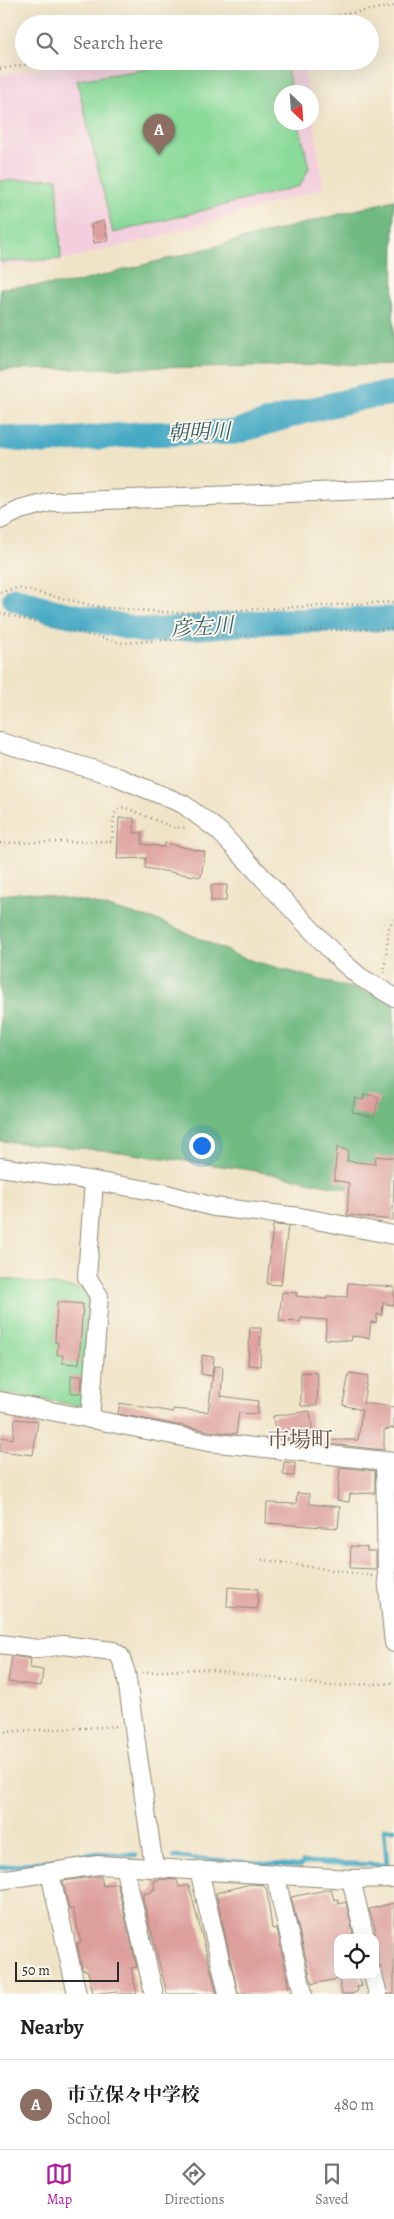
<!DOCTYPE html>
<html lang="en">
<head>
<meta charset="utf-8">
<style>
  body { margin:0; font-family:Alegreya,"Noto Serif JP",serif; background:#f6f6f6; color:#202124 }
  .controls { position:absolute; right:15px; bottom:15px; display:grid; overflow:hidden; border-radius:10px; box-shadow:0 5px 20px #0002 }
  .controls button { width:45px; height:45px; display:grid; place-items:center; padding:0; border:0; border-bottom:1px solid #e0e0e0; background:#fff; color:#202124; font:25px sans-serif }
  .compass { position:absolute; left:274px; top:85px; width:45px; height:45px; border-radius:50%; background:#fff; box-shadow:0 5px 20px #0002; rotate:155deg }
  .scale { position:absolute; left:15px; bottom:12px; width:104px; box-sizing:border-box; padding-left:5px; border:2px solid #2b2b2b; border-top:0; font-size:14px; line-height:18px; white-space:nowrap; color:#2b2b2b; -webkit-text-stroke:4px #fbf7ec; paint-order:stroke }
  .you { position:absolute; left:201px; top:1145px; width:18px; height:18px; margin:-12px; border:4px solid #fff; border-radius:50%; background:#1a73e8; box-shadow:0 0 0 8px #1a73e833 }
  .badge { display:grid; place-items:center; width:32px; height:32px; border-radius:50%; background:#b5179e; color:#fff; font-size:16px; font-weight:700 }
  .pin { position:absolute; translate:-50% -41px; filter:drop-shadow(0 1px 2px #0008) }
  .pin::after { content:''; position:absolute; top:26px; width:18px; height:15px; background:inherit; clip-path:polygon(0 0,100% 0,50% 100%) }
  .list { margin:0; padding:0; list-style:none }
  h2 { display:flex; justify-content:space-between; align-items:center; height:65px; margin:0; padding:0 20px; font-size:21px }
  h2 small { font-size:16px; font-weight:400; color:#757577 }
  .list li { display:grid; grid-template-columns:32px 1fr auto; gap:15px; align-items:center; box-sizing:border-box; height:90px; padding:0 20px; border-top:1px solid #e0e0e0 }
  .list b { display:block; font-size:19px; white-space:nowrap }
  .list p { margin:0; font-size:16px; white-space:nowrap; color:#757577 }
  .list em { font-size:16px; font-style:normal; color:#757577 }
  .icon { flex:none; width:28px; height:28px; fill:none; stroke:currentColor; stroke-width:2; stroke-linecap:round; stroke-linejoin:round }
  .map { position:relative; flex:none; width:394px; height:1994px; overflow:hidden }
  .search { position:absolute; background:#fff; box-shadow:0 5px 20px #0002; left:15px; right:15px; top:15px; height:55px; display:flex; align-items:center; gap:12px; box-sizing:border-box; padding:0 18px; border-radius:28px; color:#757577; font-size:19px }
  .sheet { height:155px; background:#fff }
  nav { display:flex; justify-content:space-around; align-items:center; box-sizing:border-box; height:70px; border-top:1px solid #e0e0e0; background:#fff; font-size:14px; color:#757577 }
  nav a { display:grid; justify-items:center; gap:2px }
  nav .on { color:#b5179e }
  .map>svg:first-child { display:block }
  .built { fill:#f3cfde }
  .green { fill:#8ada9a; stroke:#5a8262 }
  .forest { fill:#6fba82; stroke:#4d7256 }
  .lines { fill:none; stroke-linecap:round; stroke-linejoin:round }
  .stream { stroke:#45a9c4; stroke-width:4.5 }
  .river { stroke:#45a9c4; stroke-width:25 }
  .building { fill:#dd9f9c }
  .minor-casing { stroke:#8e8879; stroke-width:20 }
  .path { stroke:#8e8879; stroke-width:2.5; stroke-dasharray:1 4; stroke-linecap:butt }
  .minor { stroke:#fff; stroke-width:18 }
  .labels { text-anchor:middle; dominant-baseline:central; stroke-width:4; stroke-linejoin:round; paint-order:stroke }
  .water-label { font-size:21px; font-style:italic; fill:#355d68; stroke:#fbf7ec }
  .quarter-label { font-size:22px; fill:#695453; stroke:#fbf7ec }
</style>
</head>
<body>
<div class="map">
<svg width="394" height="1994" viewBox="0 0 394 1994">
  <rect width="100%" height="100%" fill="#fbf7ec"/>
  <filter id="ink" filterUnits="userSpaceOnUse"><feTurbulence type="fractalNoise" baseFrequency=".02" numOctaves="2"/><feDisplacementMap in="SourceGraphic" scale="10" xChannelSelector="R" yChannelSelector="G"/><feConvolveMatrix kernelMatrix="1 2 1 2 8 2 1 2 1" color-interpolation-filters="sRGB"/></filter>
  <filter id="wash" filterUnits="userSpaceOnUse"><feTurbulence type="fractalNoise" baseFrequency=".0096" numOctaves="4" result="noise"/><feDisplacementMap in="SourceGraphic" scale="20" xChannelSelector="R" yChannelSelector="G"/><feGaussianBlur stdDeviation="1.12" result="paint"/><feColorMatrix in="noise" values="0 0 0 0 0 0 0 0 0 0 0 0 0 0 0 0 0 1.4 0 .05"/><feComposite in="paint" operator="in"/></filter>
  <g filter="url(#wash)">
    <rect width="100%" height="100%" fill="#f0e4c7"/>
    <polygon class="built" points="86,61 303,61 308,92 282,92 282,122 312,122 312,111 324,188 158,237 59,261 0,266 0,75"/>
    <g class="green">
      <polygon points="197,61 285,61 292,92 282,92 282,122 299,123 309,168 300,186 113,233 77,80"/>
      <polygon points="57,178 61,259 0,262 0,181"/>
      <polygon points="0,1278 89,1290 81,1406 0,1392"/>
    </g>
    <g class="forest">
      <polygon points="394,200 393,364 0,370 0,288 74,283"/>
      <polygon points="29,892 91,903 160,921 243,958 368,993 394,996 394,1198 251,1170 112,1151 0,1141 0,895"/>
    </g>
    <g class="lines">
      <g class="stream">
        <polyline points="174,1857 300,1866 303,1862 387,1865 384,1829 394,1829"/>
        <polyline points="0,1868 97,1853 136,1855"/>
      </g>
      <g class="river">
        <polyline points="0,437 44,442 137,434 235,432 302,412 365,397 394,393"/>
        <polyline points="15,599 52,611 145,631 282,621 394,619"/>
      </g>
    </g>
    <g id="blocks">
      <g class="building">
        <polygon points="104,221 108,241 94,243 91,224"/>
        <polygon points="119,818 134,818 134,833 142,832 142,844 164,847 165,843 205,852 201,877 145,868 146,858 117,859"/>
        <polygon points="211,885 227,885 226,901 211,901"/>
        <polygon points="364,1094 379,1097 374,1117 352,1112 355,1098 363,1100"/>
        <polygon points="337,1148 348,1150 347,1161 375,1164 376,1156 394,1158 393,1220 347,1215 349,1183 334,1180"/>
        <polygon points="273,1225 288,1226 281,1285 267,1284"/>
        <polygon points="348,1283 394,1287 394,1305 383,1303 382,1315 377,1314 376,1323 371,1322 369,1338 352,1336 351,1341 325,1339 327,1320 301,1318 300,1322 279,1321 282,1292 297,1293 296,1296 327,1299 327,1296 347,1297"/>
        <polygon points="57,1302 83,1304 79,1364 62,1363 63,1355 57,1355 58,1343 55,1342"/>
        <polygon points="250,1328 261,1328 260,1366 248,1365"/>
        <polygon points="202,1355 214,1357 212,1376 201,1374"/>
        <polygon points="214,1366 223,1367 221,1396 258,1401 257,1414 239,1413 236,1434 210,1431 118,1414 120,1403 173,1412 173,1409 208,1412"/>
        <polygon points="301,1372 318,1373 317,1406 301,1406"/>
        <polygon points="349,1373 368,1376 363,1403 394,1407 394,1428 384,1430 384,1450 330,1444 331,1440 358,1440 362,1410 343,1405"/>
        <polygon points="71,1376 82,1376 81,1393 71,1393"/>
        <polygon points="310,1411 313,1434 297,1435 297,1438 276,1439 273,1416"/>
        <polygon points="15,1419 38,1421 33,1455 0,1451 0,1437 13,1439"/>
        <polygon points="284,1462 295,1463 294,1476 283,1475"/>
        <polygon points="340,1467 375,1471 375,1493 350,1494 349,1502 337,1500"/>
        <polygon points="297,1493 309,1494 309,1504 340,1507 338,1528 266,1523 267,1503 296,1504"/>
        <polygon points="351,1546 367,1547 367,1551 376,1551 376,1569 350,1568"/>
        <polygon points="228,1587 258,1589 257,1609 227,1607"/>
        <polygon points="12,1656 31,1659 30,1668 43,1670 41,1686 8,1682"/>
        <polygon points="101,1876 103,1886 117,1883 137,1967 131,1968 137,1994 118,1994 117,1991 93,1994 88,1971 82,1969 77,1943 81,1942 73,1909 69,1910 63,1881"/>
        <polygon points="162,1879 177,1880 179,1887 189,1885 217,1994 167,1994 143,1899 143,1894 152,1892 152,1890 155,1889 154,1881"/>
        <polygon points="250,1884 264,1885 267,1891 272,1929 277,1928 290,1994 238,1994 216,1893"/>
        <polygon points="331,1889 334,1900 338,1899 339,1904 346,1902 353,1933 351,1934 352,1938 338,1938 338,1979 312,1984 291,1897"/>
        <polygon points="394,1903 394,1994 388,1994 378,1961 375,1928 369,1909"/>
        <polygon points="338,1975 359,1975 362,1986 357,1987 358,1991 352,1994 342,1994"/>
      </g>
    </g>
  </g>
  <g filter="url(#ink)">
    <use href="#blocks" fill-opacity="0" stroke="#8e8879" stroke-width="1"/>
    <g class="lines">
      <defs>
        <g id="minor">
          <polyline points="0,520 20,510 51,502 394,489"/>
          <polyline points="0,742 115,776 183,804 219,831 337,957 360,977 394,997"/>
          <polyline points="0,1167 94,1181 87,1277 99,1296 90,1419"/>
          <polyline points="94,1181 159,1192 214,1207 300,1217 394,1235"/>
          <polyline points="0,1401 208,1442 394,1462"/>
          <polyline points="385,1461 387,1577 394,1643"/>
          <polyline points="0,1644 38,1649 63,1645 113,1651 120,1656 126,1673 154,1867"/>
          <polyline points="124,1866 154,1994"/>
          <polyline points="199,1870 228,1994"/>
          <polyline points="50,1873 77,1994"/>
          <polyline points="275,1874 303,1994"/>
          <polyline points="351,1879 365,1938"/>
          <polyline points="0,1880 98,1865 351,1879 394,1878"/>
          <polyline points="373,1975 378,1994"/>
        </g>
      </defs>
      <use href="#minor" class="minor-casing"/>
      <g class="path">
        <polyline points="284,24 394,6"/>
        <polyline points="0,69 46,61"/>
        <polyline points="0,592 18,588 100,607 177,613 394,602"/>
        <polyline points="0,613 121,643 317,630 394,629"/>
        <polyline points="0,843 112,841 114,815 118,809 124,807 175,828 187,827"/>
        <polyline points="384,973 389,927 394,919"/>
        <polyline points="257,1559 373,1576"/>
        <polyline points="142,1672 205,1669 331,1686 394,1683"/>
        <polyline points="0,1732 120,1726"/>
      </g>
      <use href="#minor" class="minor"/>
    </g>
  </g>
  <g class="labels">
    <g class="water-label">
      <text transform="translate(199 432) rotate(-2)">朝明川</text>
      <text transform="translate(202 627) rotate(-4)">彦左川</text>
    </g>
    <g class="quarter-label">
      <text x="300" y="1440">市場町</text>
    </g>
  </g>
</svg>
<div class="controls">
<button><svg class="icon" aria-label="locate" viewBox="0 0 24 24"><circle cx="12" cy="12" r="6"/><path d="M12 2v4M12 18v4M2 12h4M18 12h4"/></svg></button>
</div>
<svg class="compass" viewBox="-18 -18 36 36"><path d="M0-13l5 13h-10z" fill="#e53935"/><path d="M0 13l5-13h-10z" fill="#757577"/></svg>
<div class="scale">50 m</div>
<div class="you"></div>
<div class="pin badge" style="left:159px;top:155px;background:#8d6e63">A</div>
<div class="search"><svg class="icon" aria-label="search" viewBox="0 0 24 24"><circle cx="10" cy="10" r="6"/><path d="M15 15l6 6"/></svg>Search here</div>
</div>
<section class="sheet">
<h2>Nearby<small></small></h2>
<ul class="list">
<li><span class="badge" style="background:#8d6e63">A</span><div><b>市立保々中学校</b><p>School</p></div><em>480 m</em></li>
</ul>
</section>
<nav>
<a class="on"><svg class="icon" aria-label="map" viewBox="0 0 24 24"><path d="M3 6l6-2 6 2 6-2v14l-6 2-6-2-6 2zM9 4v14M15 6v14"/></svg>Map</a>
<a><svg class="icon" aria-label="directions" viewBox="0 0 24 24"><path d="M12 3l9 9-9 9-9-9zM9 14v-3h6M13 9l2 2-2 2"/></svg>Directions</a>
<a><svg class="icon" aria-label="saved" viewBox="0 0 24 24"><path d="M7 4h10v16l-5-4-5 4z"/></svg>Saved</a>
</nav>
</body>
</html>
